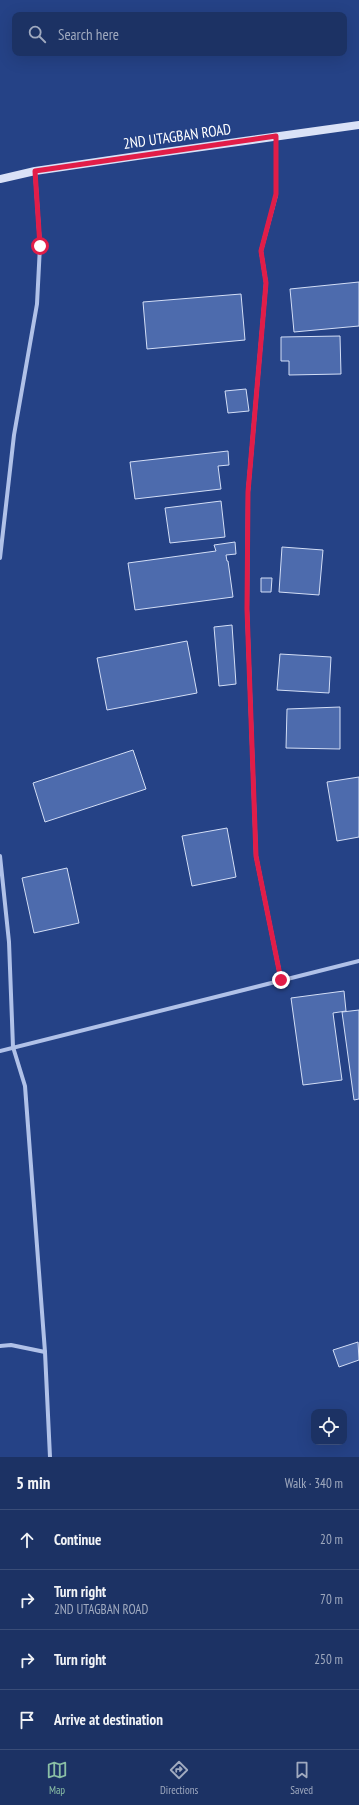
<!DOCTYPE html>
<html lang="en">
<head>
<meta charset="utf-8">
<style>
  body { margin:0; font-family:"PT Sans Narrow",sans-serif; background:#253a6a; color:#f1f3f6 }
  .controls { position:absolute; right:12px; bottom:12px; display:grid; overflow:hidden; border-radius:8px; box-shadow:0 4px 16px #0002 }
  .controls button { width:36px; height:36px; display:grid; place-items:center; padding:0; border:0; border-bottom:1px solid #3a4d78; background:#1c3264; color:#f1f3f6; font:20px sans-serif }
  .stop { position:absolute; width:12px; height:12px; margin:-9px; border:3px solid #e11d48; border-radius:50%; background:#fff }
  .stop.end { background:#e11d48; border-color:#fff; box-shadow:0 1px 4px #0008 }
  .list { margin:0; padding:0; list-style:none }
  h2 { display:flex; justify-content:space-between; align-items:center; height:52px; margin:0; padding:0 16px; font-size:17px }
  h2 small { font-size:13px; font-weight:400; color:#a0aabf }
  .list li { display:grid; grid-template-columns:26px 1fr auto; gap:12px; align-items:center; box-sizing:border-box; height:60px; padding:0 16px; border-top:1px solid #3a4d78 }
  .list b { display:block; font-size:15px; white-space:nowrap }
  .list p { margin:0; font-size:13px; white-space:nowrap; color:#a0aabf }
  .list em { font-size:13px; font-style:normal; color:#a0aabf }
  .icon { flex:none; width:22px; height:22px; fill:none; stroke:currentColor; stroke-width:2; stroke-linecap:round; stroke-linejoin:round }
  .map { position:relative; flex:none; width:359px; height:1457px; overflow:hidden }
  .search { position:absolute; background:#1c3264; box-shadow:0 4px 16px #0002; left:12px; right:12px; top:12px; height:44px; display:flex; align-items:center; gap:10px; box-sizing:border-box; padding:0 14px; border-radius:8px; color:#a0aabf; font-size:15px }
  .sheet { height:292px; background:#1c3264 }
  nav { display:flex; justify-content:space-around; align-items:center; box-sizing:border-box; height:56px; border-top:1px solid #3a4d78; background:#1c3264; font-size:11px; color:#a0aabf }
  nav a { display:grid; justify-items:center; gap:2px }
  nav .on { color:#8abfa5 }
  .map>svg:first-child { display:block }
  .building { fill:#4d6bad; stroke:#d3def6 }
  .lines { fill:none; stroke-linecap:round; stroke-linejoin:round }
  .street { stroke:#b0c1e8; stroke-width:4 }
  .secondary { stroke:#dae2f7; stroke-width:8 }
  .route { stroke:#e11d48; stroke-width:5 }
  .labels { text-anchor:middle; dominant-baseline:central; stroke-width:3; stroke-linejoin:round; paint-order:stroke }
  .street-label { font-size:15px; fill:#fff; stroke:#254286 }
</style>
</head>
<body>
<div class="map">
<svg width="359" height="1457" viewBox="0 0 359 1457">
  <rect width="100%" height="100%" fill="#254286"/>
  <g class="building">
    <polygon points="359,282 359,326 294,332 290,289"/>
    <polygon points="241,294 245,340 147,349 143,302"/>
    <polygon points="340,336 341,374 289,375 289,361 281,361 281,337"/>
    <polygon points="246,389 249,411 228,413 225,391"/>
    <polygon points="228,451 229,465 218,466 221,489 135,499 130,462"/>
    <polygon points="221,501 225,537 170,543 165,508"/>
    <polygon points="235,542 236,554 226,555 227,561 228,561 233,597 135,610 128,563 216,551 214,545"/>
    <polygon points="282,547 323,550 319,595 279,592"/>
    <polygon points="261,578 272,578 271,592 261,592"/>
    <polygon points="232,625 236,684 219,686 214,627"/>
    <polygon points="187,641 197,693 107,710 97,658"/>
    <polygon points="280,654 331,657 329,693 277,690"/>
    <polygon points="340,707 340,749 286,748 287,709"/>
    <polygon points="133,750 146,789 45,822 33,783"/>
    <polygon points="359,777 359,837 337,841 327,782"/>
    <polygon points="227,828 236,877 192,886 182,836"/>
    <polygon points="67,868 79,923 34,933 22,878"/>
    <polygon points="344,991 346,1011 333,1013 342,1080 303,1085 291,998"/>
    <polygon points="359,1010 359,1099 354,1100 342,1012"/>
    <polygon points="358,1342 359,1360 339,1367 333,1350"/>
  </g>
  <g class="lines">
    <g class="street">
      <polyline points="276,137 276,195 261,251 266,283 248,492 247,609 256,856 281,980"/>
      <polyline points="0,558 14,435 37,304 40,246 35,171"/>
      <polyline points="0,856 9,942 13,1047 25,1086 45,1352 50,1457"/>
      <polyline points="0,1051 359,961"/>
      <polyline points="0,1346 11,1345 45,1352"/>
    </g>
    <polyline class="secondary" points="0,179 35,171 144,155 359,125"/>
  </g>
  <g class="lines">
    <polyline class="route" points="40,246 35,171 276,136 276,194 261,251 266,283 248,492 247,609 256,856 281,980"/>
  </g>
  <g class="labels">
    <g class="street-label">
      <text transform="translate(177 136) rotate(-8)">2ND UTAGBAN ROAD</text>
    </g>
  </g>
</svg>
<div class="controls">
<button><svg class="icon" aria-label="locate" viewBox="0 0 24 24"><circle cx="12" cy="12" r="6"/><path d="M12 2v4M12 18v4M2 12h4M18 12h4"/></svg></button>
</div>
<div class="stop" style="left:40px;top:246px"></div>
<div class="stop end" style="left:281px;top:980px"></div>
<div class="search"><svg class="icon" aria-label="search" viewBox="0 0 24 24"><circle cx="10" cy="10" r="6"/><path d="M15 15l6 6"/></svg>Search here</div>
</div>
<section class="sheet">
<h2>5 min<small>Walk · 340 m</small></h2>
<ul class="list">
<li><svg class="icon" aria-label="ahead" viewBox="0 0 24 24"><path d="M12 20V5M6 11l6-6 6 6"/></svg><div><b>Continue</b></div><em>20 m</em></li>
<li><svg class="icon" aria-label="right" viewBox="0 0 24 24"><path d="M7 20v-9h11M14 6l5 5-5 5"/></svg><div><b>Turn right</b><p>2ND UTAGBAN ROAD</p></div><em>70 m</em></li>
<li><svg class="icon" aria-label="right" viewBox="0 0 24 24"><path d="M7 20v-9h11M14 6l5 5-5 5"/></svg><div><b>Turn right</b></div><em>250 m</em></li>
<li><svg class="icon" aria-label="arrive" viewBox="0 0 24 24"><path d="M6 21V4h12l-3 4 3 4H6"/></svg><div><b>Arrive at destination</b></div></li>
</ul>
</section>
<nav>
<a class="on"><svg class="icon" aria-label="map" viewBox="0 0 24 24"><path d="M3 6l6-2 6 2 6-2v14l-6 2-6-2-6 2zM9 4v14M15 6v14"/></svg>Map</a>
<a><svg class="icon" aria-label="directions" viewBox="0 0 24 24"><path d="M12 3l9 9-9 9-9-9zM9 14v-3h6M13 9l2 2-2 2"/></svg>Directions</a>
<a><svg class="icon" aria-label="saved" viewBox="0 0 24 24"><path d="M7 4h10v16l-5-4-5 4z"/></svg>Saved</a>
</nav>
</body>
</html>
